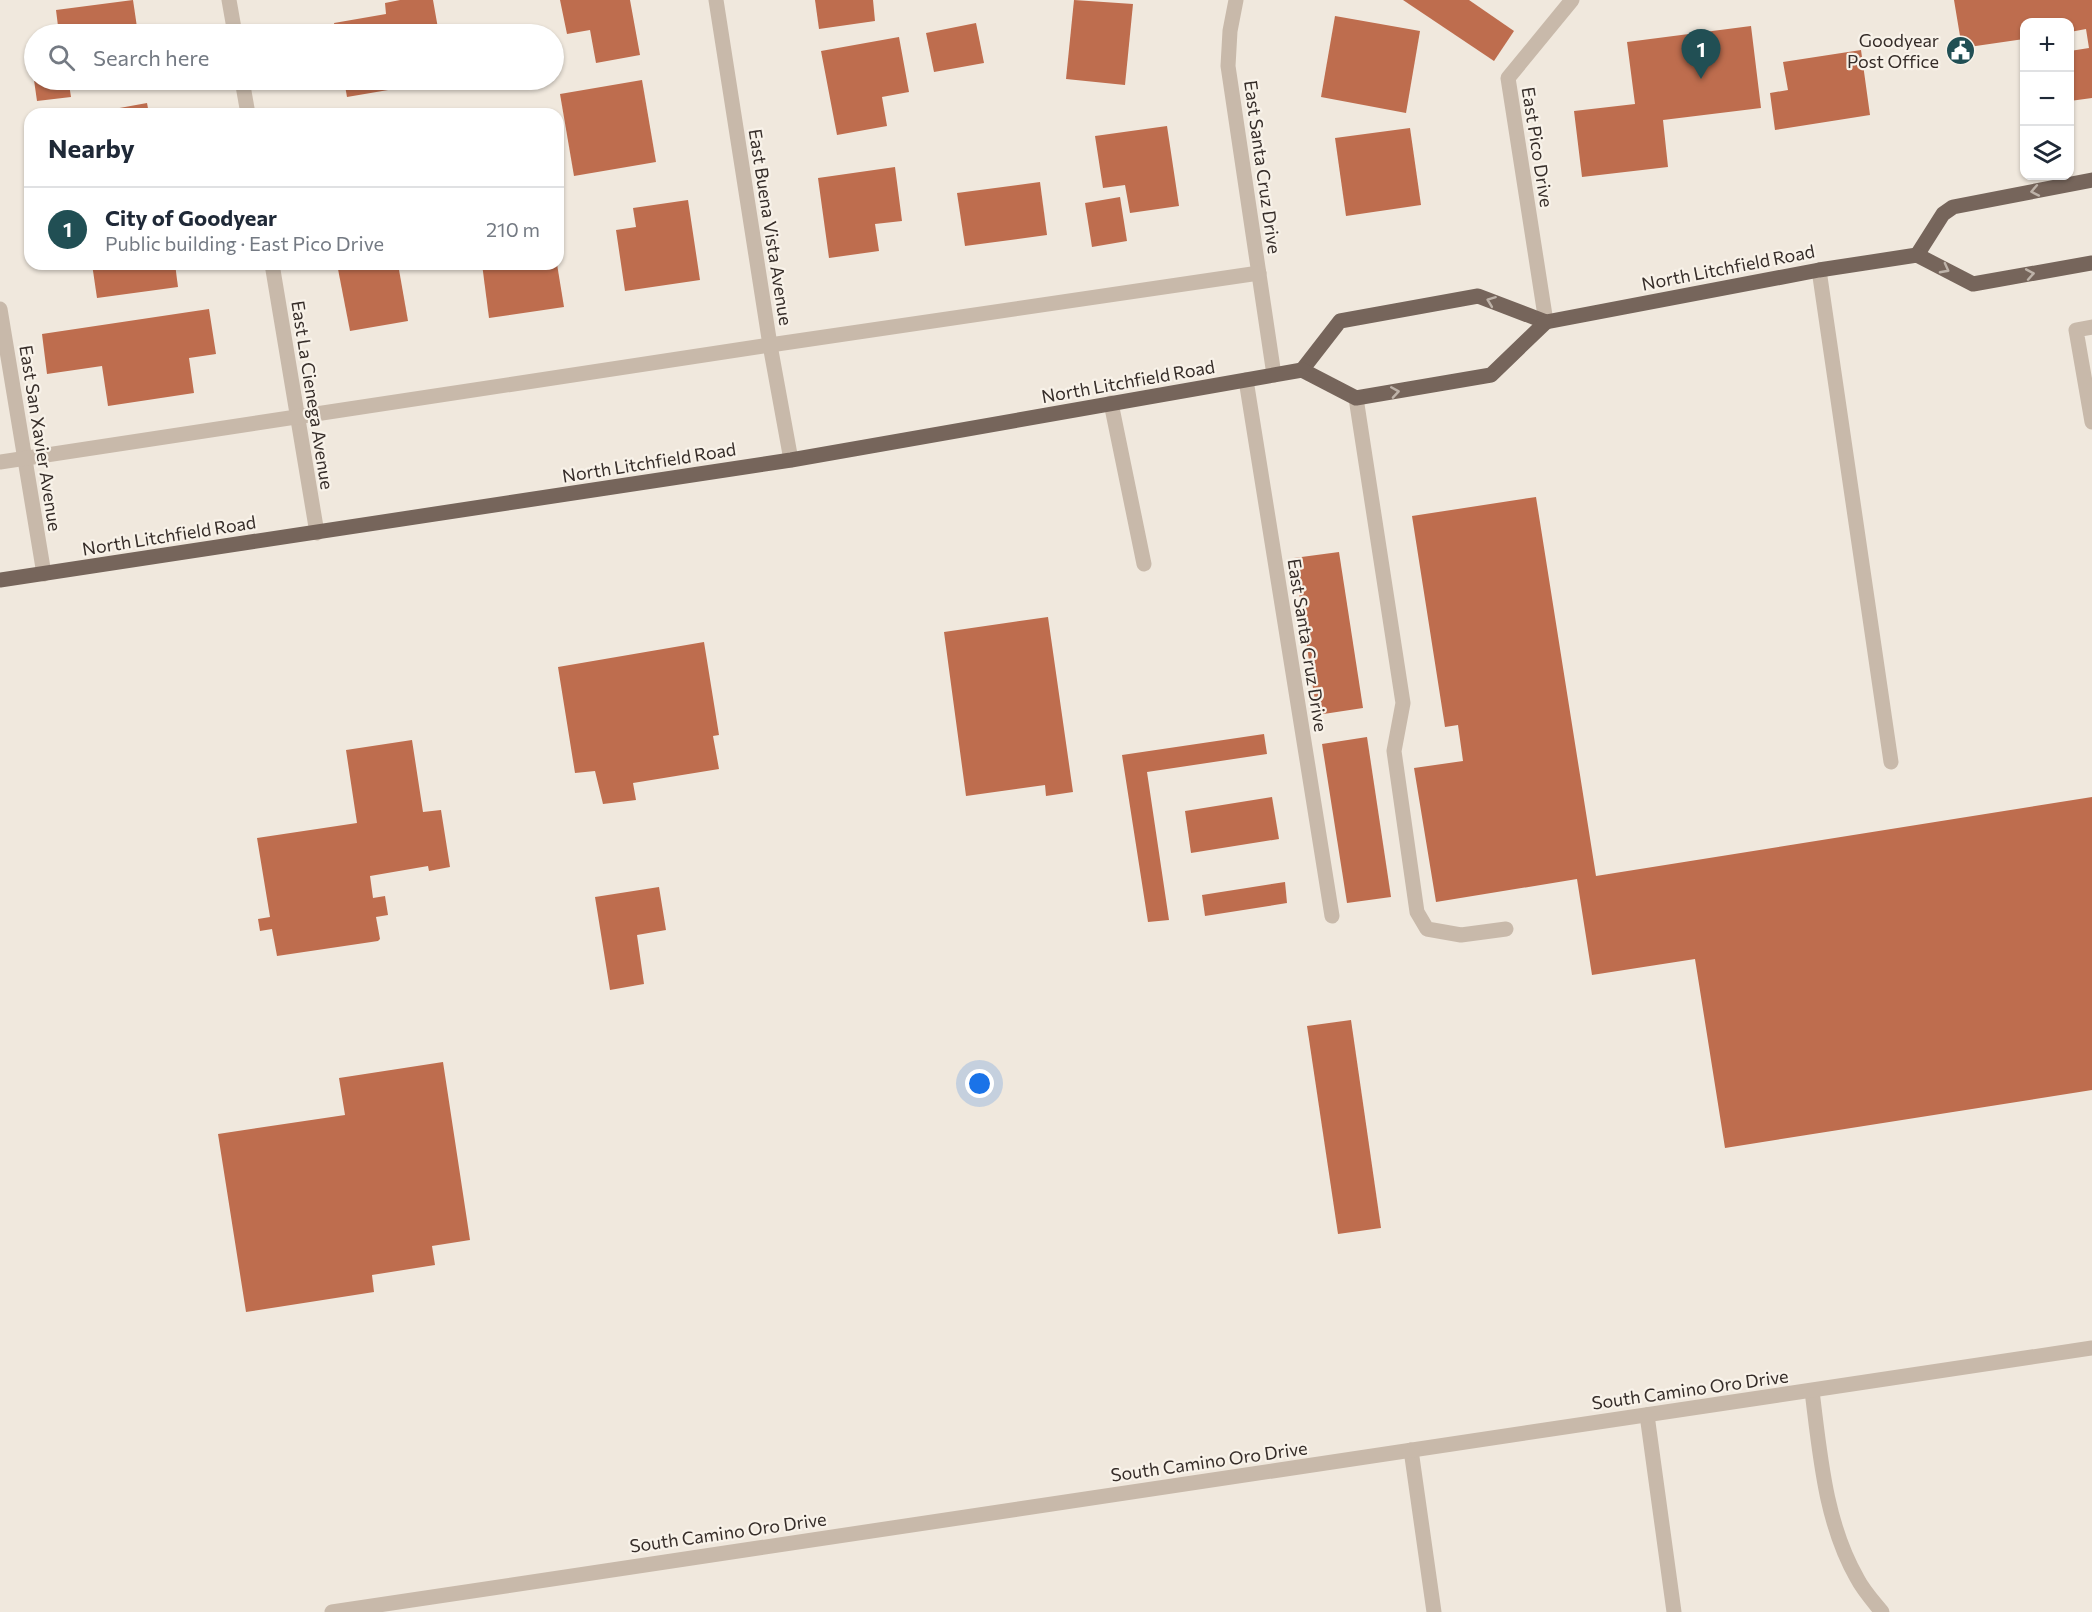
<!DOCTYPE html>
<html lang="en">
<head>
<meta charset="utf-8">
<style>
  body { margin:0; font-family:Commissioner,sans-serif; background:#f2f2f3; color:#1f2937 }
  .controls { position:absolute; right:18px; top:18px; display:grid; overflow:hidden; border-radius:12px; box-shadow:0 2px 4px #0004 }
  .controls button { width:54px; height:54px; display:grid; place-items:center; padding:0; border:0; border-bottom:2px solid #e0e1e3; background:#fff; color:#1f2937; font:30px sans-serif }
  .you { position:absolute; left:980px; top:1084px; width:21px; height:21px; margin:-15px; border:4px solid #fff; border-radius:50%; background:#1a73e8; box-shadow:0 0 0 9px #1a73e833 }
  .badge { display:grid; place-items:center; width:39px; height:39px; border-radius:50%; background:#214f54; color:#fff; font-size:20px; font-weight:700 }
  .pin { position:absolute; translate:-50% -50px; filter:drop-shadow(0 2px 3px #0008) }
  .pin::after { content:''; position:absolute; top:32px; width:21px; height:18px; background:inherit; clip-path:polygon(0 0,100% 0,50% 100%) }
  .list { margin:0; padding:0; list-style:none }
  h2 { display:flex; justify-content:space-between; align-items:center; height:78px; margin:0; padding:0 24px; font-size:26px }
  h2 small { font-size:20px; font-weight:400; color:#747a83 }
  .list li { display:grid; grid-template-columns:39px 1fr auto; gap:18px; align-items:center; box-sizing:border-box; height:84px; padding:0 24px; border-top:2px solid #e0e1e3 }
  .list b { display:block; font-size:22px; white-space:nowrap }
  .list p { margin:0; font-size:20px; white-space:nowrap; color:#747a83 }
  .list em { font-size:20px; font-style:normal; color:#747a83 }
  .icon { flex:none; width:33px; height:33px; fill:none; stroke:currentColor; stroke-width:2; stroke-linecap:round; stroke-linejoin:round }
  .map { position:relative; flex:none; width:2092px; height:1612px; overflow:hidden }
  .search { position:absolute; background:#fff; box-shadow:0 2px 4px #0004; left:24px; top:24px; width:540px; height:66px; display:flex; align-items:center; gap:15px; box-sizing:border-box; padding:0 21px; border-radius:33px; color:#747a83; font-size:22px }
  .panel { position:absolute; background:#fff; box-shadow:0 2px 4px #0004; left:24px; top:108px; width:540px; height:162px; border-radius:18px }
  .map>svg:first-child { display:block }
  .building { fill:#be6d4e }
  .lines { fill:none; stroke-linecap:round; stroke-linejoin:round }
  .minor { stroke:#c8b9aa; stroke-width:15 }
  .major { stroke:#76655b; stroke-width:15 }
  .oneway { stroke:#beb3a9 }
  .labels { text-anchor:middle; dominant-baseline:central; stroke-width:4.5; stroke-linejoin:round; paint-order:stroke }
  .poi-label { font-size:18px; fill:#362d29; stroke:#f8f2e9; text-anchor:end }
  .street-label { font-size:18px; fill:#362d29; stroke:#f8f2e9 }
</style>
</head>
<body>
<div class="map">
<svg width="2092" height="1612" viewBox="0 0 2092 1612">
  <rect width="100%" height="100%" fill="#f0e8dd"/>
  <g class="building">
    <polygon points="133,0 138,34 59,34 56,10"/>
    <polygon points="400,0 433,0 439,34 336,34 334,23 386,14 385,3"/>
    <polygon points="560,0 630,0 640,55 596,63 590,30 567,34"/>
    <polygon points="815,0 873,0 875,21 819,29"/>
    <polygon points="1074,0 1133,4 1125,85 1066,79"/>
    <polygon points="1403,0 1469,0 1514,31 1494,61"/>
    <polygon points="1954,0 2092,0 2092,98 2070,101 2070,51 2089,48 2086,29 2070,32 2070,22 2024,22 2024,39 1962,48"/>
    <polygon points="1335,16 1420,31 1406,113 1321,97"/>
    <polygon points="976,23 984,63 934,72 926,33"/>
    <polygon points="1751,26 1761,108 1663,120 1668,167 1582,177 1574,111 1635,104 1627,42"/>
    <polygon points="899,37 909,92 882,97 887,126 837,135 821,51"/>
    <polygon points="1861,50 1870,115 1775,130 1770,93 1788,90 1783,62"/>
    <polygon points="34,80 89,80 89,81 69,84 71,97 37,101"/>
    <polygon points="344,80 441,80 441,81 347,97"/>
    <polygon points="642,80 656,162 574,176 560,94"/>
    <polygon points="147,103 149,114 92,114 92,113"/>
    <polygon points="1167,126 1179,206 1130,213 1125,185 1103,188 1095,136"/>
    <polygon points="1410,128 1421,205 1346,216 1335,138"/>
    <polygon points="895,167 902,221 875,224 879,251 829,258 818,178"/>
    <polygon points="1040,182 1047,235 965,246 957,193"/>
    <polygon points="1120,197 1127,241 1092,247 1085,203"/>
    <polygon points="688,200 700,280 625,291 616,230 636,227 633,208"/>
    <polygon points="92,264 175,264 178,287 97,298"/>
    <polygon points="337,264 398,264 408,321 350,331"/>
    <polygon points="482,264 557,264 564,307 489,318"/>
    <polygon points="209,309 216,354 189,358 194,393 108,406 102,366 47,374 42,334"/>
    <polygon points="1536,497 1596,876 2092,797 2092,1090 1725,1148 1695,959 1592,975 1577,879 1436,902 1414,768 1463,761 1458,725 1445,727 1412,516"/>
    <polygon points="1339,552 1363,708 1317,715 1294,558"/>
    <polygon points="1048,617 1073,792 1046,796 1045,785 966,796 944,632"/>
    <polygon points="704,642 719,735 713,736 719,769 633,783 636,800 603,804 595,771 575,773 558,667"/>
    <polygon points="1264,734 1267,754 1147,772 1169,920 1148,922 1122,755"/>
    <polygon points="1367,737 1391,897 1347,903 1322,744"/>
    <polygon points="412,740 423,812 441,810 450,867 429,871 428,866 370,876 373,898 385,896 388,915 376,917 380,939 378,941 277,956 272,929 260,931 258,919 270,917 257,838 357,823 346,750"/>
    <polygon points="1272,797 1279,839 1191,853 1185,811"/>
    <polygon points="1285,882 1287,903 1205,916 1202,895"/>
    <polygon points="659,887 666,930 637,935 644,984 610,990 595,897"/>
    <polygon points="1351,1020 1381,1228 1338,1234 1307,1026"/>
    <polygon points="443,1062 470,1240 432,1246 435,1265 372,1275 374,1292 246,1312 218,1134 345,1115 339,1078"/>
  </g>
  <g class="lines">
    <g class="minor">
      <polyline points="229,0 235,34"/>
      <polyline points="716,0 770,345 791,460"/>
      <polyline points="1236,0 1230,31 1228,66 1274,375"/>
      <polyline points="242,80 248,114"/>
      <polyline points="272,264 317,533"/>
      <polyline points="1819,270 1891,762"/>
      <polyline points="0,309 44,574"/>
      <polyline points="1546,322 1508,78 1572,0"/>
      <polyline points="2092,327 2076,330 2092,422"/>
      <polyline points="1246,380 1332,916"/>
      <polyline points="1356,398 1403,703 1394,751 1417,912 1427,929 1461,935 1506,929"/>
      <polyline points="1111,403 1144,564"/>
      <polyline points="0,462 770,345 1259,273"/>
      <path d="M1812 1391C1820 1454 1825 1522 1857 1578 1863 1590 1873 1601 1882 1612"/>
      <polyline points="1647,1415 1674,1612"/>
      <polyline points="1411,1450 1434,1612"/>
      <polyline points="332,1612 2092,1348"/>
    </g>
    <g class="major">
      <polyline points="1917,255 1943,214 1953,207 2092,180"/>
      <polyline points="1302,370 1340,321 1478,296 1546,322 1819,270 1917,255 1973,284 2092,263"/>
      <polyline points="0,580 791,460 1302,370 1356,398 1491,375 1546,322"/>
    </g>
  </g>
  <defs><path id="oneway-chevron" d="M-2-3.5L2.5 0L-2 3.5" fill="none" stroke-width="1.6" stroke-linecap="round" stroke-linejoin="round" transform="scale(1.5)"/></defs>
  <g class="oneway">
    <use href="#oneway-chevron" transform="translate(2035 191) rotate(169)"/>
    <use href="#oneway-chevron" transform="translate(1945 269) rotate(28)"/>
    <use href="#oneway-chevron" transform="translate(2030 274) rotate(-10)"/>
    <use href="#oneway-chevron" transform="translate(1491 301) rotate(-159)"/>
    <use href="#oneway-chevron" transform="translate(1395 392) rotate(-9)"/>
  </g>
  <defs>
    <symbol id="civic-disc" viewBox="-11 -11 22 22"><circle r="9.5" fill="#214f54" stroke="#f8f2e9"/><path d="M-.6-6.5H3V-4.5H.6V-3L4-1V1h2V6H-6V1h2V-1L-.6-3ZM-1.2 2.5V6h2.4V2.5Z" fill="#fff"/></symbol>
  </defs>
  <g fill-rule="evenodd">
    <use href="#civic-disc" x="1944" y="34" width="33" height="33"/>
  </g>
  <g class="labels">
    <g class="poi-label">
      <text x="1939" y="40">Goodyear<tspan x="1939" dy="21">Post Office</tspan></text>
    </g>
    <g class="street-label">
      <text transform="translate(1538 147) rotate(81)">East Pico Drive</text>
      <text transform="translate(1263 167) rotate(82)">East Santa Cruz Drive</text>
      <text transform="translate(771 227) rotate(81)">East Buena Vista Avenue</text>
      <text transform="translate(1728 267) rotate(-11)">North Litchfield Road</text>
      <text transform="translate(1128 381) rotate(-10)">North Litchfield Road</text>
      <text transform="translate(313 395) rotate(81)">East La Cienega Avenue</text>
      <text transform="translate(41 438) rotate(81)">East San Xavier Avenue</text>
      <text transform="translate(649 462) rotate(-9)">North Litchfield Road</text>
      <text transform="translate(169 535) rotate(-9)">North Litchfield Road</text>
      <text transform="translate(1308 645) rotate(81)">East Santa Cruz Drive</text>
      <text transform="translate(1690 1389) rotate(-8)">South Camino Oro Drive</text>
      <text transform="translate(1209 1461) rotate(-8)">South Camino Oro Drive</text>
      <text transform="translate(728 1532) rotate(-8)">South Camino Oro Drive</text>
    </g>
  </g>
</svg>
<div class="controls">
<button>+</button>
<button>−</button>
<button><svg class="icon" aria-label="layers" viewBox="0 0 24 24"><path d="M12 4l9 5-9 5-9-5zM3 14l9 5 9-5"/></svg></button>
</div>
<div class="you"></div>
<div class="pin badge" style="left:1701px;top:79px">1</div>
<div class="search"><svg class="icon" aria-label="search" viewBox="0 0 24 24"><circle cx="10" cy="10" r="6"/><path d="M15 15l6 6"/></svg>Search here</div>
<section class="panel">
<h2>Nearby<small></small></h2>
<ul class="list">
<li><span class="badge">1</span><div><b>City of Goodyear</b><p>Public building · East Pico Drive</p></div><em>210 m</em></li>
</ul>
</section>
</div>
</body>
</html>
